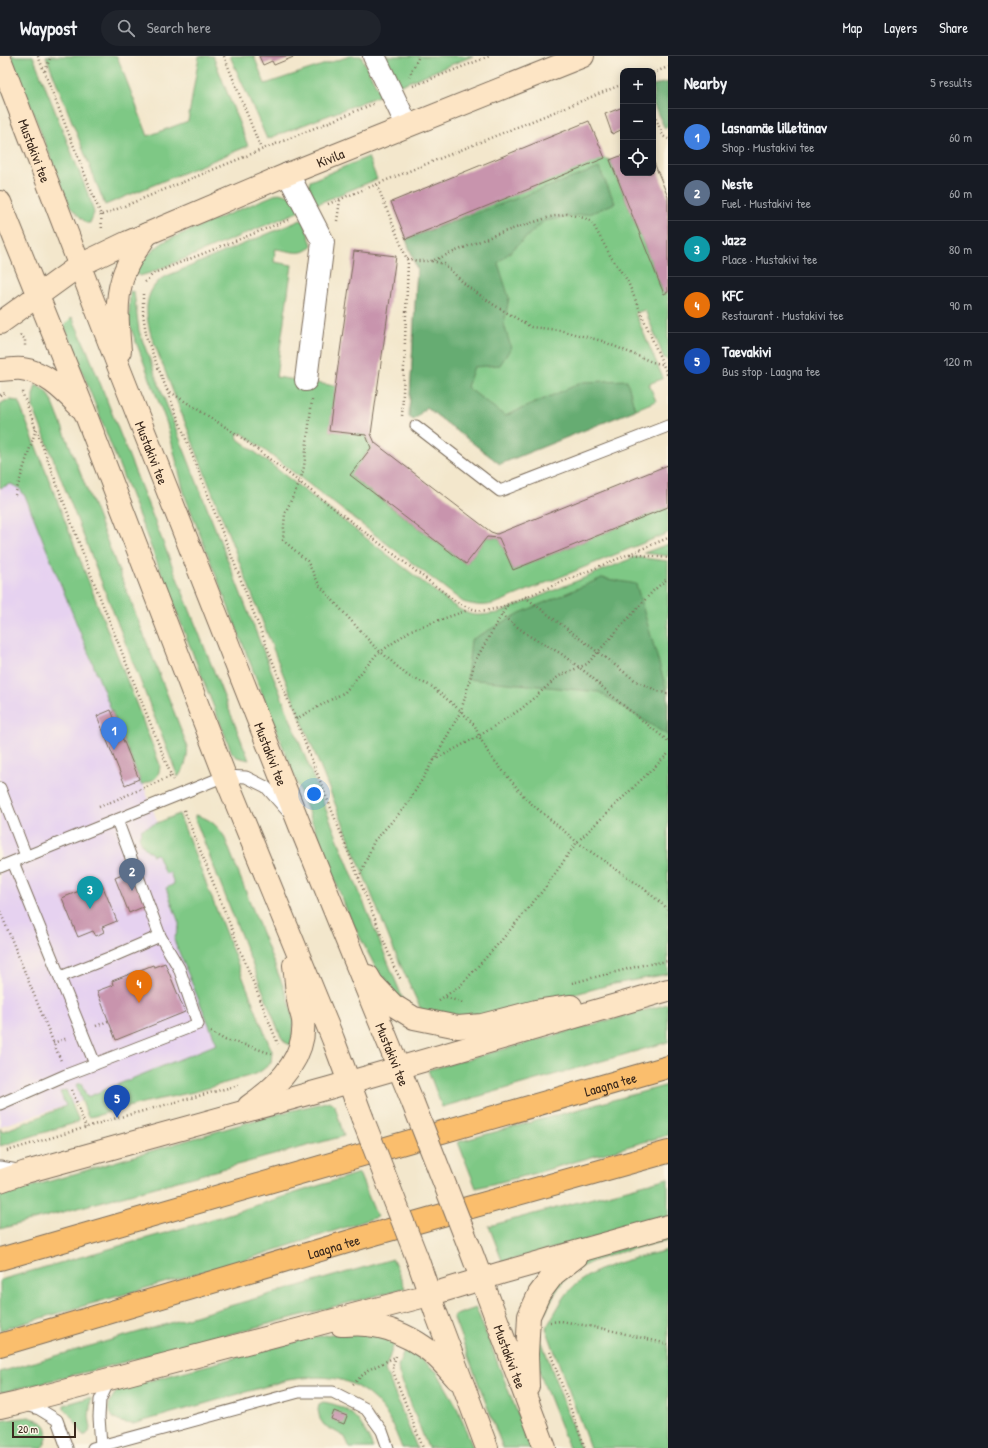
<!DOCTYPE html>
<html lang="en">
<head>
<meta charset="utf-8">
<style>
  body { margin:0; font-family:"Patrick Hand",sans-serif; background:#20242c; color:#f1f3f6 }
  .controls { position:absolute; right:12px; top:12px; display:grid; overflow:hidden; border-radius:8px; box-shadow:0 2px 10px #0003 }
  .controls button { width:36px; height:36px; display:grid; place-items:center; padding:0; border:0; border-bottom:1px solid #363941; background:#171b24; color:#f1f3f6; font:20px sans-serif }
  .scale { position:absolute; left:12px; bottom:10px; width:64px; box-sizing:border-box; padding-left:4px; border:2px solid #3b2a1e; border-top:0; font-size:11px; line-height:14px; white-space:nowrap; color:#3b2a1e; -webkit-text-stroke:3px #fcf5e5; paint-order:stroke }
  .you { position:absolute; left:314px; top:738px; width:14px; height:14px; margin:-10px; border:3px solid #fff; border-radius:50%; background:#1a73e8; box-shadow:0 0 0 6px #1a73e833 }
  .badge { display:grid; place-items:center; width:26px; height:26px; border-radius:50%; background:#0f766e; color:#fff; font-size:13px; font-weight:700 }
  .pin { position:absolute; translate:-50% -33px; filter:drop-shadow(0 1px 2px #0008) }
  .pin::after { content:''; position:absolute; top:21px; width:14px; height:12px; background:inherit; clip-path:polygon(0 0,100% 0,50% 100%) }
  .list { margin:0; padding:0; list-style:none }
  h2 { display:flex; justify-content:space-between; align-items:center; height:52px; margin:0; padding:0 16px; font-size:17px }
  h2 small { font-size:13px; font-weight:400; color:#9ea1a6 }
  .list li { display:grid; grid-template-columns:26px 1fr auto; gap:12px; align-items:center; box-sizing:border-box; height:56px; padding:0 16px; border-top:1px solid #363941 }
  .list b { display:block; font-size:15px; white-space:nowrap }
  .list p { margin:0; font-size:13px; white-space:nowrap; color:#9ea1a6 }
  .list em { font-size:13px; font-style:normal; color:#9ea1a6 }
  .icon { flex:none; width:22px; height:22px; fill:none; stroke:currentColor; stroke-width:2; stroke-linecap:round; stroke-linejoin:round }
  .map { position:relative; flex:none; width:668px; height:1392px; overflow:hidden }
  header { display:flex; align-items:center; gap:24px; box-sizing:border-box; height:56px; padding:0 20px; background:#171b24; border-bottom:1px solid #363941 }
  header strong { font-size:19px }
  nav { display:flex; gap:22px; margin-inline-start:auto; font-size:14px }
  .search { width:280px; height:36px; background:#20242c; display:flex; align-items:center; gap:10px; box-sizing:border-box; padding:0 14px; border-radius:22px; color:#9ea1a6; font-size:15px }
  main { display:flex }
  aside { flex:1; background:#171b24 }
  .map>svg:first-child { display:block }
  .built { fill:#e6d2f0 }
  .green { fill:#7ec885; stroke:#5c7952 }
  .forest { fill:#66ac72; stroke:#506b48 }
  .building { fill:#c894ad }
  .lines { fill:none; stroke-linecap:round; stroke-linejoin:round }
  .lane-casing { stroke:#7b6c5b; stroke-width:13 }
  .street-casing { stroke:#7b6c5b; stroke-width:24 }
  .secondary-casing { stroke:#7b6c5b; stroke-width:24 }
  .primary-casing { stroke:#7b6c5b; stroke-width:24 }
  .path { stroke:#7b6c5b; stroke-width:2.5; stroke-dasharray:1 3; stroke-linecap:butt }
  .lane { stroke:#fff; stroke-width:11 }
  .street { stroke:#fff; stroke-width:22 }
  .secondary { stroke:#fde5c5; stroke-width:22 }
  .primary { stroke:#fabe6d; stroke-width:22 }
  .secondary-bridge-casing { stroke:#7b6c5b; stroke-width:24; stroke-linecap:butt }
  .secondary-bridge { stroke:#fde5c5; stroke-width:22 }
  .labels { text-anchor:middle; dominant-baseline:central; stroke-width:4; stroke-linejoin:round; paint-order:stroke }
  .street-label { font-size:14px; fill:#3b2a1e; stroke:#fcf5e5 }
</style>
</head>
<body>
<header>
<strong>Waypost</strong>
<div class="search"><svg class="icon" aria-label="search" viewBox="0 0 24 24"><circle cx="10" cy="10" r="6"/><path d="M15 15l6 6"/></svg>Search here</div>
<nav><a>Map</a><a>Layers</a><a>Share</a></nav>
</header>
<main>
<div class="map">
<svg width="668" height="1392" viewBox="0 0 668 1392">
  <rect width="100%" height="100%" fill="#fcf5e5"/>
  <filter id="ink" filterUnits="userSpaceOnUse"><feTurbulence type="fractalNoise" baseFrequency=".025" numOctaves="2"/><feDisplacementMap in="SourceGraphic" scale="8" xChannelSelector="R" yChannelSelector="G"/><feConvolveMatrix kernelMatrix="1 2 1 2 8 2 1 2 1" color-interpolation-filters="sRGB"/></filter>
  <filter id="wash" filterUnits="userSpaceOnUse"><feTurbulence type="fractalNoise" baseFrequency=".012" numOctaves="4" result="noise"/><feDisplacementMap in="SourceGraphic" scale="16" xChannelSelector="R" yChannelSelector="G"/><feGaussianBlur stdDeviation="0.9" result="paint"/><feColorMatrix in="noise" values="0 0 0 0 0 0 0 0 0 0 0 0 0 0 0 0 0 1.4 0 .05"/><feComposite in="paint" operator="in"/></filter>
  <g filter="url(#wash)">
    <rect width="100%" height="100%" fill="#f3e7cc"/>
    <polygon class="built" points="23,419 246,994 0,1070 0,428"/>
    <g class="green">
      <polygon points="11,0 33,0 90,143 94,157 90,167 86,167 70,151"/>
      <polygon points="46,0 117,0 148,80 188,65 199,0 213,0 248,90 105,149"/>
      <polygon points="230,0 254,0 265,28 350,0 361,0 381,39 267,83"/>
      <polygon points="381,0 473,0 398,30"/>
      <polygon points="368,101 377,123 317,148 309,130 310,125"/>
      <polygon points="604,102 610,104 664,238 668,236 668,304 664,302 645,254 635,257 663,322 649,328 656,345 500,408 426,351 414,364 409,361 417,213 406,183"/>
      <path d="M279 137 294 141 300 155 150 217 140 220 135 217C144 203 152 193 167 184Z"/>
      <path d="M301 164 304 166 312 189C302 202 290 194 275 193L274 206 292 209 276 321 336 330 330 375 366 379 371 392 350 420 466 508 487 481 499 482 513 514 668 451V477L499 546C486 551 476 550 463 546L242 377 237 378 238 383 450 547C472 562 473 560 499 557L635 501 668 505V918L609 929 481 963 422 956 393 892 279 608 151 279C145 257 143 238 162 222Z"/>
      <polygon points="130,235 134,236 139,275 172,363 334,774 405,948 378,916 349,860 185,440 167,368 130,270 129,261"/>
      <polygon points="72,261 87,294 249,704 237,701 232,697 213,649 64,269"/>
      <path d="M36 329 46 335 51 342 187 689C189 700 185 712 178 721L33 351V339Z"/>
      <path d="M11 344 18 345 21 352 160 709C159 724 153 724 141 729L140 725 26 442 20 433 11 428 0 432V348L5 345Z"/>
      <polygon points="668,488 668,500 644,497"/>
      <polygon points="179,758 269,988 272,995 271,1007 261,1015 256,1018 194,1036 146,1046 99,1059 89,1061 87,1059 76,1029 81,1027 87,1041 217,988 174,884 179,871 179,867 166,832 174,828 170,816 165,818 157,798 153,799 143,790 139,781 142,773"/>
      <path d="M195 759C209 762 216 768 224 780L290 948 294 967 291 989 286 987 281 981 195 763Z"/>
      <polygon points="668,948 668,986 442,1051 428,1014"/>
      <polygon points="668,1029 668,1079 532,1118 476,1132 458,1086"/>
      <polygon points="66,1034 78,1063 78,1066 0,1090 0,1072 2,1076 66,1050 60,1036"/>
      <polygon points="330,1045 335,1050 344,1080 0,1173 0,1140 262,1062"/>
      <polygon points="359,1117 377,1161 254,1201 0,1274 0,1224 200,1167"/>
      <polygon points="668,1122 668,1162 503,1206 501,1202 489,1170"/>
      <path d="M668 1179V1184C638 1192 586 1201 565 1223 556 1234 549 1248 543 1260H540L551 1232 585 1203Z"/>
      <path d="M668 1194V1392H590L546 1272C553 1261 562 1242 571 1233 594 1209 637 1202 668 1194Z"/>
      <polygon points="393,1203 405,1232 90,1315 0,1337 0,1316"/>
      <polygon points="476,1252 531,1392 503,1392 453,1260"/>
      <polygon points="537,1272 580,1392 569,1392 540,1318 535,1297"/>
      <path d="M367 1276 395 1285 385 1314 417 1392H402C397 1380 392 1366 385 1356 374 1339 351 1324 331 1322 317 1320 302 1322 288 1324L133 1368C107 1366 101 1352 119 1333L309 1282 332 1278Z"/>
      <polygon points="406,1291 437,1316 456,1349 473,1392 428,1392 399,1318 398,1310"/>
      <polygon points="88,1342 91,1343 89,1361 91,1372 89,1376 86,1379 83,1379 74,1364 64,1352 64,1349"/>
      <path d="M323 1346C352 1350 362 1366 373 1392H350L345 1381 324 1369 320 1363 318 1354 319 1348Z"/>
      <path d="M29 1361C34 1363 41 1364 44 1368 50 1374 47 1387 42 1392H0V1365Z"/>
    </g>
    <g class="forest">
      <polygon points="668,26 668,69 665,73 653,48 653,29"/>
      <polygon points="599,112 615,147 592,157 544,165 498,207 509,242 504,268 511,292 500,309 474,311 467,331 505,360 583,326 627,324 635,354 500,408 426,351 414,364 409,361 417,213 406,183"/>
      <polygon points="602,522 636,528 668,639 667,679 599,636 467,623 471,584 520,557"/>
    </g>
    <g id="blocks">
      <g class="building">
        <polygon points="259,0 296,0 274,9 272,5 263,9"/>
        <polygon points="623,51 623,73 612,78 605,58"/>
        <polygon points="589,65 605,102 406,183 391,146"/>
        <polygon points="623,99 623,117 653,117 653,104 668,141 668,236 664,238 610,104"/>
        <polygon points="354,195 396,200 371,378 375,387 491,476 497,478 668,409 668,451 513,514 499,482 487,481 466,508 350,419 371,392 366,379 329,375"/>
        <polygon points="111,654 139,723 125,729 97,660"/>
        <polygon points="136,813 150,848 129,857 115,822"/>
        <polygon points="101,826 117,865 102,871 104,876 96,880 93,875 78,881 62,842"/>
        <polygon points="165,907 185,956 116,984 97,935 113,929 112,925 153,909 154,911"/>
        <polygon points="334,1355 347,1360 344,1368 331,1363"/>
      </g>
    </g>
  </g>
  <g filter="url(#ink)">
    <use href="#blocks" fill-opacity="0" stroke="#7b6c5b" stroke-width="1"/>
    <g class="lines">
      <defs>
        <g id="lane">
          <polyline points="416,370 500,435 668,370"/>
          <polyline points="0,732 26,800"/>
          <polyline points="0,811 225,720 246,721 266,731 288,756"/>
          <polyline points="60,921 111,901 160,880 117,764"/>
          <polyline points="95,1008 198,968 179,912 160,880"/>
          <polyline points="0,1048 66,1019 95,1008 13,806"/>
          <polyline points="0,1111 18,1114"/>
          <polyline points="25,1349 39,1353 57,1364 67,1392"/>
          <polyline points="101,1390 99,1361 100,1344 110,1323"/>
          <polyline points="93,1392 299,1336 333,1336 366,1353 382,1375 388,1392"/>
        </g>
        <g id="street">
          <polyline points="374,0 407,69"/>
          <polyline points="288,118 323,186 306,324"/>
        </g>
        <g id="secondary">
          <path id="s1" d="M0 3 121 317 300 770 413 1047"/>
          <polyline points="0,146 84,354 225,720 333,983 362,1061"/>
          <path id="s2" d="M0 267 80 209 128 186 288 118 583 0"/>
          <path d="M120 295C118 272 115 247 122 224 126 207 138 192 147 178"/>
          <path d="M0 314C7 314 15 312 22 313 46 316 64 335 80 351"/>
          <polyline points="368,920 372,927 393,949 414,962 458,971 482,969 536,955 571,950"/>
          <path d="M249 1050C278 1030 307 1002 303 964 302 958 300 954 299 949 296 936 296 922 294 909"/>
          <polyline points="0,1125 26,1116 329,1032 668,934"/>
          <path id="s3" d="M469 1190 545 1392"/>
          <polyline points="417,1202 436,1257 487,1392"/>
          <path d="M341 1269C350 1269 358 1268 366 1269 386 1270 408 1280 424 1291 437 1299 447 1312 457 1323"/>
          <polyline points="528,1331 527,1298 529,1260 539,1238 554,1218 577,1200"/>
          <polyline points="0,1351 18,1347 429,1239 501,1217 668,1170"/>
        </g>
        <g id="primary">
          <path id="s4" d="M0 1203 668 1011"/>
          <path id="s5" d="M0 1289 364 1181 668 1096"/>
        </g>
      </defs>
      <use href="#lane" class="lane-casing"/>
      <use href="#street" class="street-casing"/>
      <use href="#secondary" class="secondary-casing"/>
      <use href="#primary" class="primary-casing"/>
      <g class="path">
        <polyline points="38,0 101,159 110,156 373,48"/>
        <polyline points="224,0 261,93"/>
        <polyline points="45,15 51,0"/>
        <polyline points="653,17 668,11"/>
        <polyline points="409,21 419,0"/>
        <polyline points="413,30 490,0"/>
        <polyline points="653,55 663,80 668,83"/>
        <polyline points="377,129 408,206 402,362"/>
        <polyline points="328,148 623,28"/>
        <polyline points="101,159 102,174"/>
        <polyline points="337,165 340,144"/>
        <polyline points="407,202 417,205 432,205 497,178 550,161 567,158 584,162 589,164 594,170 611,201 627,224 667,318 668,318"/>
        <polyline points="432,205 444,208 467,230 494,249 531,271 559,274 602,285 652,306 662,308"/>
        <polyline points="145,226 154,217 288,164"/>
        <polyline points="143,238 143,258 147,283 276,614 394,911 401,924"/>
        <polyline points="20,279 25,283 25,291"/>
        <path d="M167 334 238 379 455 545C473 554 478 557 499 552L668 482"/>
        <polyline points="22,336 95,529 173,724"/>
        <polyline points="0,339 7,336"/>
        <polyline points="312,344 304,411 300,426 285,457 283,484 307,505 320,530 373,589 408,620 431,630 461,655 475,670 479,680 489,698 527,744 577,786 643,832 668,853"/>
        <polyline points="15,439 36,373"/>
        <polyline points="630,498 668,502"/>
        <polyline points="525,541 636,625 658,635 668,638"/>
        <polyline points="501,559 531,581 560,597 588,618 619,646 668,685"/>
        <polyline points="296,663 345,636 376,599 411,574 471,553"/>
        <polyline points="434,704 479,680 521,653 559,620 587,608 653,535 668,522"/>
        <polyline points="99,751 172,720"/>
        <polyline points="184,754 278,988"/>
        <polyline points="359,822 374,785 406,750 434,704 461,655 475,605 508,548"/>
        <polyline points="0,855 61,1005"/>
        <polyline points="572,927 643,909 668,905"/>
        <polyline points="446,941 463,947"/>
        <polyline points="439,944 460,930 500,886 545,832 577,786 668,698"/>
        <polyline points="96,970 108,965"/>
        <polyline points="211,976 225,984 249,990 272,998"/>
        <polyline points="53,987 68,982"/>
        <polyline points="72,1034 86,1072"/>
        <polyline points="7,1095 117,1062 239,1029"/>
        <polyline points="550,1266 561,1265 605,1273 668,1288"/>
        <polyline points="550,1296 585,1392"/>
        <polyline points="396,1300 392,1313 423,1392"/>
        <polyline points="353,1328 368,1314 395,1301"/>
      </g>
      <use href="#lane" class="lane"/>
      <use href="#street" class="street"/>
      <use href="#secondary" class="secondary"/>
      <use href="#primary" class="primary"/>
      <defs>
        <g id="secondary-bridge">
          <polyline points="413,1047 469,1190"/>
          <polyline points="362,1061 417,1202"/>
        </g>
      </defs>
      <use href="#secondary-bridge" class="secondary-bridge-casing"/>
      <use href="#secondary-bridge" class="secondary-bridge"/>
    </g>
  </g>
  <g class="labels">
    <g class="street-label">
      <text stroke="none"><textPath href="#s1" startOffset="98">Mustakivi tee</textPath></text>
      <text stroke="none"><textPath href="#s2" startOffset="371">Kivila</textPath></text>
      <text stroke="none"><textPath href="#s1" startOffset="422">Mustakivi tee</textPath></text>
      <text stroke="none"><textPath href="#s1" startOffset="746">Mustakivi tee</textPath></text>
      <text stroke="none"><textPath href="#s1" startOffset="1070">Mustakivi tee</textPath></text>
      <text stroke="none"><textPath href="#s4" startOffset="635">Laagna tee</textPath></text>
      <text stroke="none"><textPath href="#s5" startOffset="348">Laagna tee</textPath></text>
      <text stroke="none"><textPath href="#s3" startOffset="118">Mustakivi tee</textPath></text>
    </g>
  </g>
</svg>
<div class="controls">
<button>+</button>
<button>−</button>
<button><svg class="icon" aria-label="locate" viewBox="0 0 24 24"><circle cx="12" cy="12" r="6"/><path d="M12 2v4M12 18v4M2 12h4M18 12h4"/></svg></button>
</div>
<div class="scale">20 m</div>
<div class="you"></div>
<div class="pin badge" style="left:114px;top:694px;background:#3f7fe0">1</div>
<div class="pin badge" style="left:132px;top:835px;background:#5c6f8a">2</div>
<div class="pin badge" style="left:90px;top:853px;background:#0f9aa8">3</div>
<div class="pin badge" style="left:139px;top:947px;background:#e8710a">4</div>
<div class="pin badge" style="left:117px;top:1062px;background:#1a4fb4">5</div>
</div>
<aside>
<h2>Nearby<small>5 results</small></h2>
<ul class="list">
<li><span class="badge" style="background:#3f7fe0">1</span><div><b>Lasnamäe lilletänav</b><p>Shop · Mustakivi tee</p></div><em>60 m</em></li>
<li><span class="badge" style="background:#5c6f8a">2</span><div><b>Neste</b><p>Fuel · Mustakivi tee</p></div><em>60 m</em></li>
<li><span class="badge" style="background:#0f9aa8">3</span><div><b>Jazz</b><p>Place · Mustakivi tee</p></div><em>80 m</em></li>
<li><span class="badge" style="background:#e8710a">4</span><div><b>KFC</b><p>Restaurant · Mustakivi tee</p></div><em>90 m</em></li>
<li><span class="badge" style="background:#1a4fb4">5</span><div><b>Taevakivi</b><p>Bus stop · Laagna tee</p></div><em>120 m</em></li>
</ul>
</aside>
</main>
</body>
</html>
